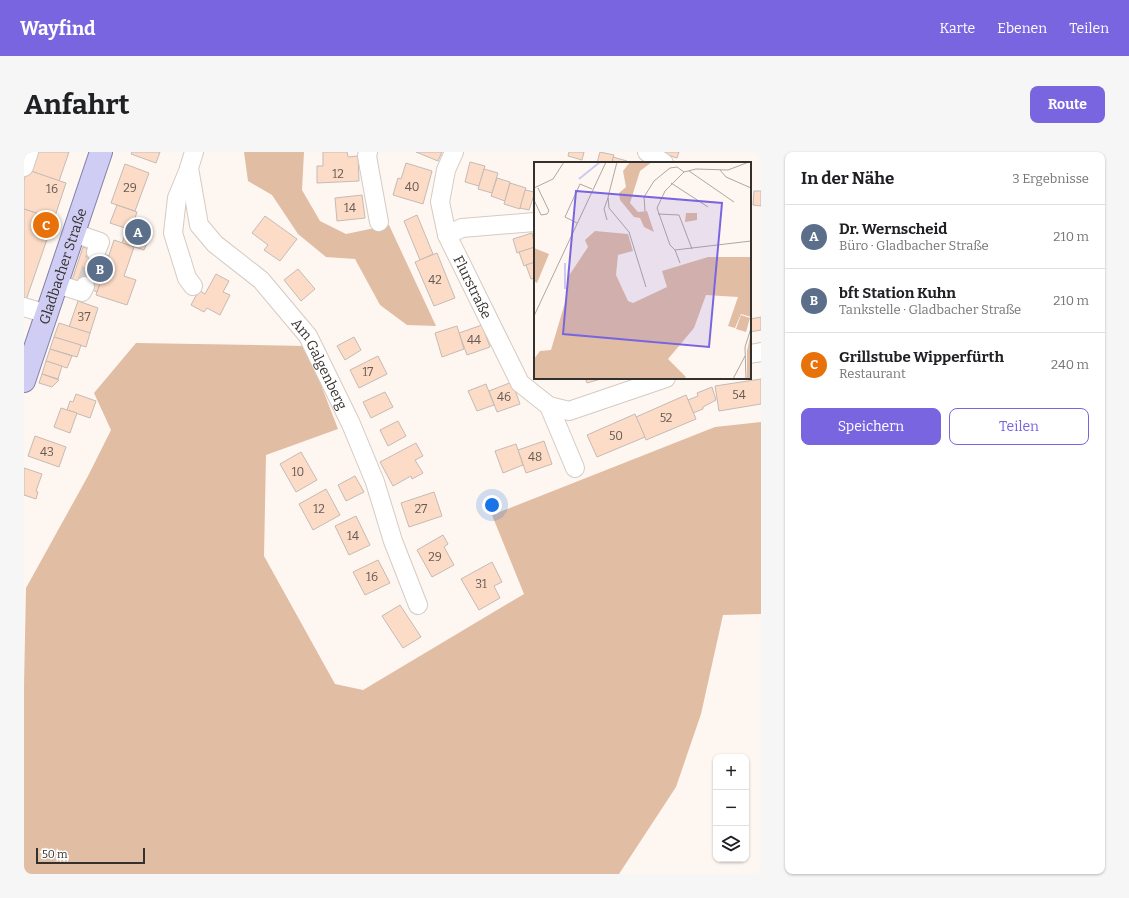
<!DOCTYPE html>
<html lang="de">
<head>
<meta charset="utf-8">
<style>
  body { margin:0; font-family:Bitter,serif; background:#f6f6f6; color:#202124 }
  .controls { position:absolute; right:12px; bottom:12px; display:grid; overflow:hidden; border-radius:8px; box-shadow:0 1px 3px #0004 }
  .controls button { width:36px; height:36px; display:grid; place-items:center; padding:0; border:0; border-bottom:1px solid #e0e0e0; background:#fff; color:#202124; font:20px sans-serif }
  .scale { position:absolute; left:12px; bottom:10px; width:109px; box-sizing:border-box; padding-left:4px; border:2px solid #34302d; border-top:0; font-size:11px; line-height:14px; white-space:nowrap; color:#34302d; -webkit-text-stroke:3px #fff; paint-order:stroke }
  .you { position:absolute; left:468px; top:353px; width:14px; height:14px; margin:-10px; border:3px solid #fff; border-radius:50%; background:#1a73e8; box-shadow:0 0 0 6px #1a73e833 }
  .badge { display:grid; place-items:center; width:26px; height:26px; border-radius:50%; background:#7a65e0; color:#fff; font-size:13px; font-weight:700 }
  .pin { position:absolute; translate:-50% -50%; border:2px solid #fff; box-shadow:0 1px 4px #0006 }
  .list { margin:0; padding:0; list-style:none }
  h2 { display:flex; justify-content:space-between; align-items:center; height:52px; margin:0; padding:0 16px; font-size:17px }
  h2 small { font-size:13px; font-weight:400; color:#757577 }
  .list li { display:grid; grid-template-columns:26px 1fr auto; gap:12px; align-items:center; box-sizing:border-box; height:64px; padding:0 16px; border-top:1px solid #e0e0e0 }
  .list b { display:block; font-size:15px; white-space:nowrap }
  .list p { margin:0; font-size:13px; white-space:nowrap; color:#757577 }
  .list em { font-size:13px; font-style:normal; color:#757577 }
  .actions { display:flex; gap:8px; padding:12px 16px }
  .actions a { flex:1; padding:9px 0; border:1px solid #7a65e0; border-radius:8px; text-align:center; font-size:14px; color:#7a65e0 }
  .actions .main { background:#7a65e0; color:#fff }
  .icon { flex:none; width:22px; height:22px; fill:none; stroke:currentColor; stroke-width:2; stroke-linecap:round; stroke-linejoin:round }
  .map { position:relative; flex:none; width:737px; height:722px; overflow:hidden; border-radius:8px }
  header { display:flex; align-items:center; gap:24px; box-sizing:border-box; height:56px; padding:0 20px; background:#7a65e0; color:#fff }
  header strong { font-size:19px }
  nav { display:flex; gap:22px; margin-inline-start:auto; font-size:14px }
  .intro { display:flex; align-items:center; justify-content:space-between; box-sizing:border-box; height:96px; padding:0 24px }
  h1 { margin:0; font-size:28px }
  .button { padding:10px 18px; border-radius:8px; background:#7a65e0; color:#fff; font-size:14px; font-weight:700 }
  main { display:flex; gap:24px; padding:0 24px }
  aside { flex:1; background:#fff; border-radius:8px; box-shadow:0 1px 3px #0004 }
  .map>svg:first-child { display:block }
  .green { fill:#e1bda4 }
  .building { fill:#fcdcc7; stroke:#c5bbb4 }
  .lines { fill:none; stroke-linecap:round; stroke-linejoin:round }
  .minor-tunnel { stroke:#d6cec9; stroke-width:18; stroke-dasharray:18 9; stroke-linecap:butt }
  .minor-casing { stroke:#d5cbc4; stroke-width:20 }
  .major-casing { stroke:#8480aa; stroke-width:24 }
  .minor { stroke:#fff; stroke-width:18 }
  .major { stroke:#cfcdf4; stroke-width:22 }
  .labels { text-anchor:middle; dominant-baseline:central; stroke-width:3.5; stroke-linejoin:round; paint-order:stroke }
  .number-label { font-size:12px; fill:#665b54 }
  .street-label { font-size:14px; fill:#34302d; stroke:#fff }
  .inset-river { fill:none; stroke:#cccaf3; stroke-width:2 }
  .inset-road { fill:none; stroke:#ada7a2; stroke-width:1 }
  .view { fill:#7a65e0; fill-opacity:0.15; stroke:#7a65e0; stroke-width:2 }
  .inset-edge { fill:none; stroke:#34302d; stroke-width:2 }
</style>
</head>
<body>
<header>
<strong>Wayfind</strong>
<nav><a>Karte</a><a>Ebenen</a><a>Teilen</a></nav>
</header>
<div class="intro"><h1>Anfahrt</h1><a class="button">Route</a></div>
<main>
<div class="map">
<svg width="737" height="722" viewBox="0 0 737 722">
  <rect width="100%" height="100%" fill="#fef6f0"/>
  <g class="green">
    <polygon points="220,0 280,0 278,38 296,69 322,82 365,73 412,174 383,173 356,153 331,107 302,105 274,82 248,43 224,29"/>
    <polygon points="112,191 282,194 314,277 242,303 240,404 311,532 339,538 500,442 468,363 691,275 737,270 737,462 699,463 677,562 652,635 595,722 0,722 0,533 2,436 64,324 87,278 70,241"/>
  </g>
  <g class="building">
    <polygon points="10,0 45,0 35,29 4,18"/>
    <polygon points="108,0 136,0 132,11 107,2"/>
    <polygon points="299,0 323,0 324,5 334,4 335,29 293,31 293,14 299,14"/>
    <polygon points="392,0 418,0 414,9"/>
    <polygon points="545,0 560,0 558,8 544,4"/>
    <polygon points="576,0 590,3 588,11 573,11"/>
    <polygon points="639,0 655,0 653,6 638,1"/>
    <polygon points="589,5 603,9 603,11 588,11"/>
    <polygon points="446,10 461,14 455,34 441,30"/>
    <polygon points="382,11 408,19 399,52 369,43 374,26 377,27"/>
    <polygon points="101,12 125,21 111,59 87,51"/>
    <polygon points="460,17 474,21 468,41 454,37"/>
    <polygon points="4,18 42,31 30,67 0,57 0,28"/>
    <polygon points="473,26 486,30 481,49 467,44"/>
    <polygon points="486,31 502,36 496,57 480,52"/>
    <polygon points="501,38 511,40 505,58 496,56"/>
    <polygon points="730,39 737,39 737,54 729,53"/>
    <polygon points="338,43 341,66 313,69 311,46"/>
    <polygon points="93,53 113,60 107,78 86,71"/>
    <polygon points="0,57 30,67 1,151 0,151"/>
    <polygon points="393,63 409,102 396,108 380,69"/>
    <polygon points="241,64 273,87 256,109 240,98 244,93 228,81"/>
    <polygon points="109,70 128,77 123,91 101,83 103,77 107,78"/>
    <polygon points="508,81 511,95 493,101 489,87"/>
    <polygon points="101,83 123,91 120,98 98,91"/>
    <polygon points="90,88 110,95 100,124 112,128 103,153 72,143"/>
    <polygon points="59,95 85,104 73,140 48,128"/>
    <polygon points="511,95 511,110 500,114 495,100"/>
    <polygon points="413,101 431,146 410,154 391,110"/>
    <polygon points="511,110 511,126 507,127 502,113"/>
    <polygon points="274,117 291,137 277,149 260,128"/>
    <polygon points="192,122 205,129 199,140 206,143 196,163 183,156 180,160 167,153 175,138 181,142"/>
    <polygon points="54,149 74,156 66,181 45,175"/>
    <polygon points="737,165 737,178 726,180 726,167"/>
    <polygon points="35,171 66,181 62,195 30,185"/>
    <polygon points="458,173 466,195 443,203 435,181"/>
    <polygon points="433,174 440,197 418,205 411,181"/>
    <polygon points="30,185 57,193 53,205 26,197"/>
    <polygon points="330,185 337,198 321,208 313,194"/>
    <polygon points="26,197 48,204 43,216 22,209"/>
    <polygon points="354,204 363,222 335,236 326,218"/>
    <polygon points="22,209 38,214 34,227 18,222"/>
    <polygon points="18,222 35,228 28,235 15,231"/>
    <polygon points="561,226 580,226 563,231"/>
    <polygon points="737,227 737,252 695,259 691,234"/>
    <polygon points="488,230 496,252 473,260 465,239"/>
    <polygon points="462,232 470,253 453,259 444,239"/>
    <polygon points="688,235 692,248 679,255 679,257 669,261 664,248 674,244 673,241"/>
    <polygon points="361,240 369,255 347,266 339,250"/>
    <polygon points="52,242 72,249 66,266 43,258 46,249 49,250"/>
    <polygon points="662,243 672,267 622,288 612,265"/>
    <polygon points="37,256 53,261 46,281 30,275"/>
    <polygon points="611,262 621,285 573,305 563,283"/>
    <polygon points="374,269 382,284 364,294 356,278"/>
    <polygon points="11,284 42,295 35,315 4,304"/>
    <polygon points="520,289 528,312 502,321 494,298"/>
    <polygon points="392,291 399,304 391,308 399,321 388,327 387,324 369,334 356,310"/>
    <polygon points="492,292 499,313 479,321 471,299"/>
    <polygon points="277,300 293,328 272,340 256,312"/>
    <polygon points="0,316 18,322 12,339 14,340 12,347 0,343"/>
    <polygon points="331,324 340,340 322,349 314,333"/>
    <polygon points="302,337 316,363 289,378 275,352"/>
    <polygon points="410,340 418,364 385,375 377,351"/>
    <polygon points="332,364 346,393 325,403 311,374"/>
    <polygon points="419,383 424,392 420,395 430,413 408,425 393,398"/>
    <polygon points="354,408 366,431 341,443 329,420"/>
    <polygon points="468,410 478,430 470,434 476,446 455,458 437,427"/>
    <polygon points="376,453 397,485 379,496 358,464"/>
  </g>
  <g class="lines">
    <polyline class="minor-tunnel" points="61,134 72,100"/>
    <defs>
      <g id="minor">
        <path id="s1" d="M170 0 165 16 175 73 191 92 237 128 284 184 327 272 351 330 369 389 394 453"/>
        <polyline points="344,0 343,4 355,70"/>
        <path id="s2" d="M430 0 422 18 416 50 423 83 496 231 525 254 545 259 642 226"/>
        <polyline points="623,0 640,11"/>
        <polyline points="0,15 5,0"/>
        <polyline points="165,17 153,46 149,81 163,126 169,134"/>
        <polyline points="50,81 76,90 72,100"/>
        <polyline points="423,83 438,76 511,70"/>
        <polyline points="33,132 58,140 61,134"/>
        <polyline points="0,155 23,162"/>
        <polyline points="726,202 737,200"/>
        <polyline points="525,254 551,316"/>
      </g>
      <g id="major">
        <path id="s3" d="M0 229 77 0"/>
      </g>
    </defs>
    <use href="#minor" class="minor-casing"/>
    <use href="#major" class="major-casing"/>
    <use href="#minor" class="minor"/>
    <use href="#major" class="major"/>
  </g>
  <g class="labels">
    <g class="number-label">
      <text x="314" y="22">12</text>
      <text x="388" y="35">40</text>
      <text x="106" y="36">29</text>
      <text x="28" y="37">16</text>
      <text x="326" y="56">14</text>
      <text x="411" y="128">42</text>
      <text x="60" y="165">37</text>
      <text x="450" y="188">44</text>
      <text x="344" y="220">17</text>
      <text x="715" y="243">54</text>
      <text x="480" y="245">46</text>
      <text x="642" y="266">52</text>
      <text x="592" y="284">50</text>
      <text x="23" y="300">43</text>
      <text x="511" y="305">48</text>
      <text x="274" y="320">10</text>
      <text x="295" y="357">12</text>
      <text x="397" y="357">27</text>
      <text x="329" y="384">14</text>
      <text x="411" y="405">29</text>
      <text x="348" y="425">16</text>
      <text x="457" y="432">31</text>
    </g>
    <g class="street-label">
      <text stroke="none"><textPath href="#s3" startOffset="121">Gladbacher Straße</textPath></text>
      <text stroke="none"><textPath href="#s2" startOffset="144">Flurstraße</textPath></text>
      <text stroke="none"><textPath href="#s1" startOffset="261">Am Galgenberg</textPath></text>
    </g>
  </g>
  <g transform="translate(510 10)">
    <rect width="217" height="217" fill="#fef6f0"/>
    <path d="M96 0H118L106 9 96 41 104 50 113 49 120 70 110 65 106 56 100 55 86 38 85 31 92 25 89 9ZM152 51H163V58L151 60ZM61 69 94 72 99 89 84 93 82 113 94 139 99 141 133 125 128 109 174 95H217V155L207 152 201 166 194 164 204 135 172 133 160 166 134 197 152 215 150 217H0V197L6 189 17 188 33 134 34 115 54 85 51 78ZM0 86 15 92 3 121 0 119ZM207 153 216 156 212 170 202 167ZM217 170V217H213V189Z" fill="#e1bda4"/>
    <path class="inset-river" d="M45 17 66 0M31 101V127"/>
    <path class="inset-road" d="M83 0 74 35 75 46 95 70 112 125M215 0 194 8 162 7 150 10 131 29 123 46 136 83 141 88 217 79M186 8 192 15 217 26M155 9 200 40M137 21 174 45M0 26 19 17 30 0M0 38 7 53 13 52 15 49 4 26M111 49 110 35 120 19 136 6 143 5 150 10M124 52 145 53 158 87M73 58 70 47 74 36M43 61 31 55 46 22 58 27M141 88 146 101M0 154 72 0M199 217 211 194M212 217 211 185 217 166"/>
    <path class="view" d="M42 29 188 41 175 185 29 172Z"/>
    <rect width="217" height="217" class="inset-edge"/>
  </g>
</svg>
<div class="controls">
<button>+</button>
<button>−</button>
<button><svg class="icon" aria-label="layers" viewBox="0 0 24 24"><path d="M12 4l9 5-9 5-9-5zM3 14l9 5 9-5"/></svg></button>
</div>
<div class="scale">50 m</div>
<div class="you"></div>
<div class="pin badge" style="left:114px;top:80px;background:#5c6f8a">A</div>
<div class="pin badge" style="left:76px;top:117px;background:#5c6f8a">B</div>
<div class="pin badge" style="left:22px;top:73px;background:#e8710a">C</div>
</div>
<aside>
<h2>In der Nähe<small>3 Ergebnisse</small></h2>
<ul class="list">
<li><span class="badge" style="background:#5c6f8a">A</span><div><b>Dr. Wernscheid</b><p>Büro · Gladbacher Straße</p></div><em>210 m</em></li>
<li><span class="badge" style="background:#5c6f8a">B</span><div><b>bft Station Kuhn</b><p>Tankstelle · Gladbacher Straße</p></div><em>210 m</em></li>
<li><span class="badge" style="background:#e8710a">C</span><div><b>Grillstube Wipperfürth</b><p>Restaurant</p></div><em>240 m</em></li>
</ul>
<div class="actions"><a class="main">Speichern</a><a>Teilen</a></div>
</aside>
</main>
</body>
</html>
